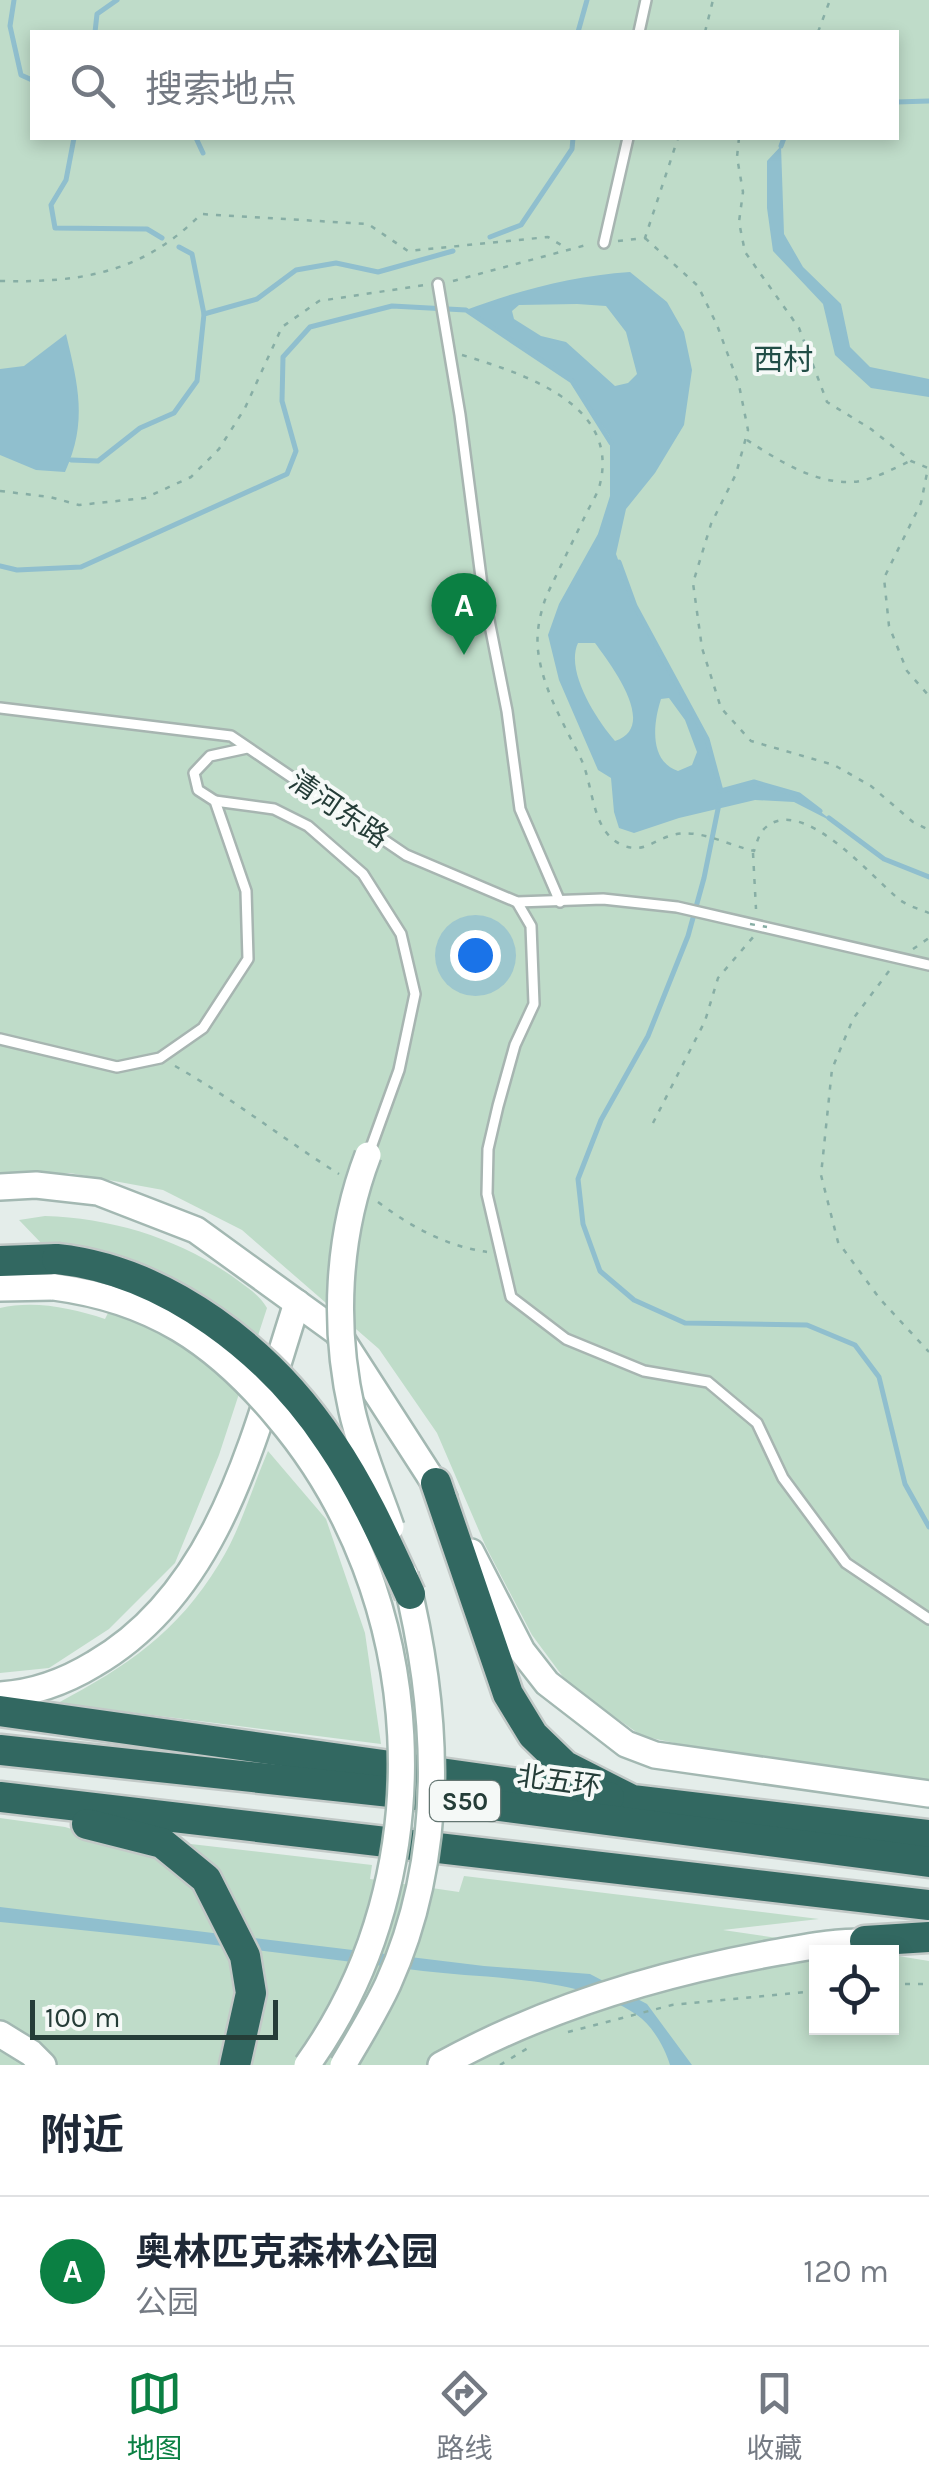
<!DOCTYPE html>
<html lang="zh">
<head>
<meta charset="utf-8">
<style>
  body { margin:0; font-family:Karla,"Noto Sans SC",sans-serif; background:#f6f6f7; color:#1f2937 }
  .controls { position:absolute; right:30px; bottom:30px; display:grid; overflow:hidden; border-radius:0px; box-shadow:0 5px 15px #0003 }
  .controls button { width:90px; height:90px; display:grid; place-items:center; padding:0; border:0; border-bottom:2px solid #e0e1e3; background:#fff; color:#1f2937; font:50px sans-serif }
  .scale { position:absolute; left:30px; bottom:25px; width:248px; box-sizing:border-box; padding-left:10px; border:5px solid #253d38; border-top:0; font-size:28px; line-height:35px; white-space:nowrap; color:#253d38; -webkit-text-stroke:8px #f5f9f7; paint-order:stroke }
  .you { position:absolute; left:475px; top:955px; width:35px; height:35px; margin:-25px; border:8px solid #fff; border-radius:50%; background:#1a73e8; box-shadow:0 0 0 15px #1a73e833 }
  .badge { display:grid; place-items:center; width:65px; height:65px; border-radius:50%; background:#0b8043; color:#fff; font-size:32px; font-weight:700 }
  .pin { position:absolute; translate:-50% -82px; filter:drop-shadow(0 2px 5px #0008) }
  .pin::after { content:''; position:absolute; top:52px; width:35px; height:30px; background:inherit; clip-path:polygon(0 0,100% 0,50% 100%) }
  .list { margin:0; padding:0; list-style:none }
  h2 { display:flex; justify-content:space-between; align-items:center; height:130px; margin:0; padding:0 40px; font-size:42px }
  h2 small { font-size:32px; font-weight:400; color:#747a83 }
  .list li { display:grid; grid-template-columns:65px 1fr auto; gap:30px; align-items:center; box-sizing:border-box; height:150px; padding:0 40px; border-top:2px solid #e0e1e3 }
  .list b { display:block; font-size:38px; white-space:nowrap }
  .list p { margin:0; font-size:32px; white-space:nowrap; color:#747a83 }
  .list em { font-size:32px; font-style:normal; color:#747a83 }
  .icon { flex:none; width:55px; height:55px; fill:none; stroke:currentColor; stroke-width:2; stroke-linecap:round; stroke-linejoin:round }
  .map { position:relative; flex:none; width:929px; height:2065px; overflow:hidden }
  .search { position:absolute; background:#fff; box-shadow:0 5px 15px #0003; left:30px; right:30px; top:30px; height:110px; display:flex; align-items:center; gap:25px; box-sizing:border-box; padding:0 35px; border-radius:0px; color:#747a83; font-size:38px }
  .sheet { height:280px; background:#fff }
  nav { display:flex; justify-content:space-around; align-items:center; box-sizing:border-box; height:140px; border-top:2px solid #e0e1e3; background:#fff; font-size:28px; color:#747a83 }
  nav a { display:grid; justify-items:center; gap:5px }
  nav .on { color:#0b8043 }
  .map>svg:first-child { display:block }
  .green { fill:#bfdcc9; fill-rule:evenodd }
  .water { fill:#90bfce; fill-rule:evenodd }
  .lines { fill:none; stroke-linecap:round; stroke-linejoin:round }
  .stream { stroke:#90bfce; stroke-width:5 }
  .lane-casing { stroke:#a7b5b1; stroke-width:14 }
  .secondary-casing { stroke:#a3b8b2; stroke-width:30 }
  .highway-casing { stroke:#c2c9c7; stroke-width:35 }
  .path { stroke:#87aea5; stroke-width:2.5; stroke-dasharray:5 8; stroke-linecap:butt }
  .lane { stroke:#fff; stroke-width:9 }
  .secondary { stroke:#fff; stroke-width:25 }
  .highway { stroke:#326861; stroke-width:30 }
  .secondary-bridge-casing { stroke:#a3b8b2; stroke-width:30; stroke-linecap:butt }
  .highway-bridge-casing { stroke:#c2c9c7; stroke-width:35; stroke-linecap:butt }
  .path-bridge { stroke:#87aea5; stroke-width:2.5; stroke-dasharray:5 8; stroke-linecap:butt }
  .secondary-bridge { stroke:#fff; stroke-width:25 }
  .highway-bridge { stroke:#326861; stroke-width:30 }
  .labels { text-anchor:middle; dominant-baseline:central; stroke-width:8; stroke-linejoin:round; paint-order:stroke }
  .shield { fill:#f5f9f7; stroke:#637571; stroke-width:2.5 }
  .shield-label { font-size:25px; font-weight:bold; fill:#253d38 }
  .street-label { font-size:28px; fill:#253d38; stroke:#f5f9f7 }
  .neighbourhood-label { font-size:30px; fill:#224e47; stroke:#f5f9f7 }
</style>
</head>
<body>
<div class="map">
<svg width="929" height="2065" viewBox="0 0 929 2065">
  <rect width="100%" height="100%" fill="#e4edea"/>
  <g class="green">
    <path d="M0 0H929V1780L721 1753 642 1736 569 1685 532 1635 486 1547 437 1433 379 1349 242 1230 163 1190 70 1173 0 1177ZM32 32H896V138H32Z"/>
    <path d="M45 1216C114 1218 184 1240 240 1282 251 1290 260 1296 267 1308L219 1455 175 1563 109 1629 49 1668 0 1673V1308C34 1300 72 1308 105 1319L133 1263 97 1249 43 1245 19 1220Z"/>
    <path d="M268 1451 326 1519 365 1633 381 1744 58 1703C127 1666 177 1633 219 1564 240 1531 252 1488 268 1451Z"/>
    <polygon points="0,1818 65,1827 114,1842 182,1843 372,1865 370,1879 459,1892 464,1876 819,1919 723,1930 873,1952 816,1952 816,2028 892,2028 892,1955 929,1961 929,2065 0,2065"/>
  </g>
  <g class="water">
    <polygon points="781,146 784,234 803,267 841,304 850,347 870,367 929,379 929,397 871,388 835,355 823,304 773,251 767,208 767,161"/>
    <path d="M630 272 667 302 684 332 692 370 684 425 655 473 626 509 616 554 635 606 707 739 721 791 754 782 799 795 835 823 794 802 755 800 679 818 634 833 619 828 614 812 611 778 598 770 559 680 548 635 559 604 598 534 610 496V437L572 381 466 310C519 290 573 276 630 272ZM577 304 606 306 626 332 637 374 628 383 615 386 566 342 541 336 514 319 512 311 519 305ZM578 643H595C611 665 659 727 615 741 596 719 565 671 578 643ZM669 698 685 720 697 752 692 765 678 771C649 761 653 724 661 699Z"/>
    <path d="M66 334C78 385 88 422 65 472L36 470 0 455V369L24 366Z"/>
    <path d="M0 1907 484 1966 590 1974 647 2004 692 2065H670C665 2048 652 2025 637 2015 581 1976 489 1979 423 1971 282 1953 142 1935 0 1922Z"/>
  </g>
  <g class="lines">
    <g class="stream">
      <polyline points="14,0 10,26 21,75 32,80"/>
      <polyline points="95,32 97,14 117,0"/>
      <polyline points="578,32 587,0"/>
      <polyline points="896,102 929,101"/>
      <polyline points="74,138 66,180 51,205 55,228 147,229 162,238"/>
      <polyline points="196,138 203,153"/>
      <polyline points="781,146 784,138"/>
      <polyline points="490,237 521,225 572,149 573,138"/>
      <polyline points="179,247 192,254 204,314"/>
      <polyline points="71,460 98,461 140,428 174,413 197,381 204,314 257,299 296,270 336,263 378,272 453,251"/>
      <polyline points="619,562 635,606 707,739 721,791 754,782 799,795 820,811"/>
      <polyline points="0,566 17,570 81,567 287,474 296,451 282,401 283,357 310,327 392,306 466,310 572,381 611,443"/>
      <polyline points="719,804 704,878 688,936 648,1036 601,1120 578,1179 583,1224 600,1271 634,1300 685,1323 807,1325 855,1345 879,1377 905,1484 929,1527"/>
      <polyline points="829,818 884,859 929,877"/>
    </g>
    <defs>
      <g id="lane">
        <polyline points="639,32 646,0"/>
        <polyline points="604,243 628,138"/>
        <polyline points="438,284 460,415 482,585 507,711 520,809 560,902"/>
        <polyline points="0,708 231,736 406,855 517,902 603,899 677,907 929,965"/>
        <polyline points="215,801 274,809 308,826 363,874 401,934 415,994 399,1070 369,1153"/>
        <polyline points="517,902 531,926 534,1004 515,1045 498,1106 488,1149 487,1194 511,1297 566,1339 644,1371 708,1382 757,1423 783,1478 846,1563 929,1619"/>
        <polyline points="0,1039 117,1067 160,1058 203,1028 248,959 246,891 215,801 198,790 194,773 210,756 247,748"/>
      </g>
      <g id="secondary">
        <polyline points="0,1187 36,1185 98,1192 196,1230 337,1332 444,1498"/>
        <polyline points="0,1288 54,1287"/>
        <polyline points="471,1552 522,1651 547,1683 626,1744 655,1755 929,1794"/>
        <path d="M0 1695C34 1693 66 1681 94 1664 221 1591 255 1432 297 1303"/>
        <polyline points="0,2034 31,2053 43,2065"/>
        <path d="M441 2065C546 2007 661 1973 779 1952 813 1946 850 1938 885 1945"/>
      </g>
      <g id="highway">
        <polyline points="0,1261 57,1259"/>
        <polyline points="436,1483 508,1694 533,1735 565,1766 632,1800 929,1835"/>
        <polyline points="0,1711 609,1797"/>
        <polyline points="0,1750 400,1793 929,1862"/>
        <polyline points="0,1797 929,1905"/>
        <polyline points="87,1824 162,1843 206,1879 245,1956 251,1993 235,2065"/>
        <polyline points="865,1941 929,1937"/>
      </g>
    </defs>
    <use href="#lane" class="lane-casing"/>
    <use href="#secondary" class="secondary-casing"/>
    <use href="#highway" class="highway-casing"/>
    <g class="path">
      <polyline points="705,32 713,0"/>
      <polyline points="818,32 830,0"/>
      <polyline points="739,138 737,157 743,192 739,222 745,252 799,328 827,402 871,429 911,461 928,468 921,503 884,578 889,626 907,671 929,696"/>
      <polyline points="645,238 698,286 717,325 739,385 748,430 736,474 711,524 693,583 702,648 721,708 751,741 834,765 871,786 913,822 929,830"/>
      <polyline points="618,241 645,238 678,138"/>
      <path d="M0 281C80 283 143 273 201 214L368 224 408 251 548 237 566 248"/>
      <polyline points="453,281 590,244"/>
      <path d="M462 355C521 373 620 403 600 484 598 493 591 504 587 512 573 541 559 569 546 597 540 614 536 632 538 650 542 688 564 724 580 757 594 783 590 831 622 845 644 854 653 840 673 835 698 828 728 845 754 851 756 845 759 834 763 830 800 790 873 879 900 900 908 906 919 909 929 913"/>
      <path d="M747 440C776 459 813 483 850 482 869 482 893 469 910 461"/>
      <polyline points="0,491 50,497 79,505 145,498 191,477 219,449 245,408 282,327 319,301 425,285"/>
      <polyline points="753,853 756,909"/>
      <polyline points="913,949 929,938"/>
      <polyline points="889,971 853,1019 832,1069 821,1175 838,1242 880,1299 929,1352"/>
      <path d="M175 1066C232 1098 283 1139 339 1174"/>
      <polyline points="653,1123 705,1021 718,978 754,936"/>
      <path d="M378 1202C411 1227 446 1246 487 1252"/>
      <polyline points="892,1984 929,1984"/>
      <polyline points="568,2032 672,2005 816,1991"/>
      <polyline points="500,2065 533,2045"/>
    </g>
    <use href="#lane" class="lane"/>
    <use href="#secondary" class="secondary"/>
    <use href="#highway" class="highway"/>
    <defs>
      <g id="secondary-bridge">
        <path d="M368 1155C337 1236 333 1327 352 1411 361 1451 378 1489 391 1527"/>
        <path d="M54 1287C152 1300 215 1342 277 1416 429 1594 445 1874 307 2065"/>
        <path d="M343 2065C359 2038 375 2012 388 1984 447 1853 439 1711 405 1575"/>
      </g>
      <path id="highway-bridge" d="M57 1259C168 1271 271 1352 331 1443 363 1490 386 1542 410 1594"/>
    </defs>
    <use href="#secondary-bridge" class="secondary-bridge-casing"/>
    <use href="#highway-bridge" class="highway-bridge-casing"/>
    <polyline class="path-bridge" points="750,924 767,927"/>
    <use href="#secondary-bridge" class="secondary-bridge"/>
    <use href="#highway-bridge" class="highway-bridge"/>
  </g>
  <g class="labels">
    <rect class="shield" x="430" y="1781" width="70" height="40" rx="8"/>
    <g class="shield-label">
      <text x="465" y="1801">S50</text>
    </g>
    <g class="street-label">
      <text transform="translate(339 809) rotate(34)">清河东路</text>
      <text transform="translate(559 1781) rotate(8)">北五环</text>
    </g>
    <g class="neighbourhood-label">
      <text x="783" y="360">西村</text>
    </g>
  </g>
</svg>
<div class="controls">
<button><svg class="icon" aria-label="locate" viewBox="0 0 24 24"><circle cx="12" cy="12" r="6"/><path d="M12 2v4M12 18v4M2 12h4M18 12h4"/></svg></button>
</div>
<div class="scale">100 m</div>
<div class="you"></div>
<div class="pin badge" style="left:464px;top:655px">A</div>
<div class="search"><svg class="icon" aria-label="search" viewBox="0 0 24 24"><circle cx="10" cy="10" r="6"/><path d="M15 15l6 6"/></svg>搜索地点</div>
</div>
<section class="sheet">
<h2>附近<small></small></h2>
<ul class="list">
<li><span class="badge">A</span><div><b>奥林匹克森林公园</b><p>公园</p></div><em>120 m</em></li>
</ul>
</section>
<nav>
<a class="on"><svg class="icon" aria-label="map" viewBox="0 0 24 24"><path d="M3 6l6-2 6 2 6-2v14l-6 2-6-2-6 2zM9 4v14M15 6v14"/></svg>地图</a>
<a><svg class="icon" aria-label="directions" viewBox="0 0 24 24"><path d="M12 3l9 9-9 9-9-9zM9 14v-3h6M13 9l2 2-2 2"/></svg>路线</a>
<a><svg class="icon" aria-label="saved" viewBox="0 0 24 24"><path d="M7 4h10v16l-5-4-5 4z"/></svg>收藏</a>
</nav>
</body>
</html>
